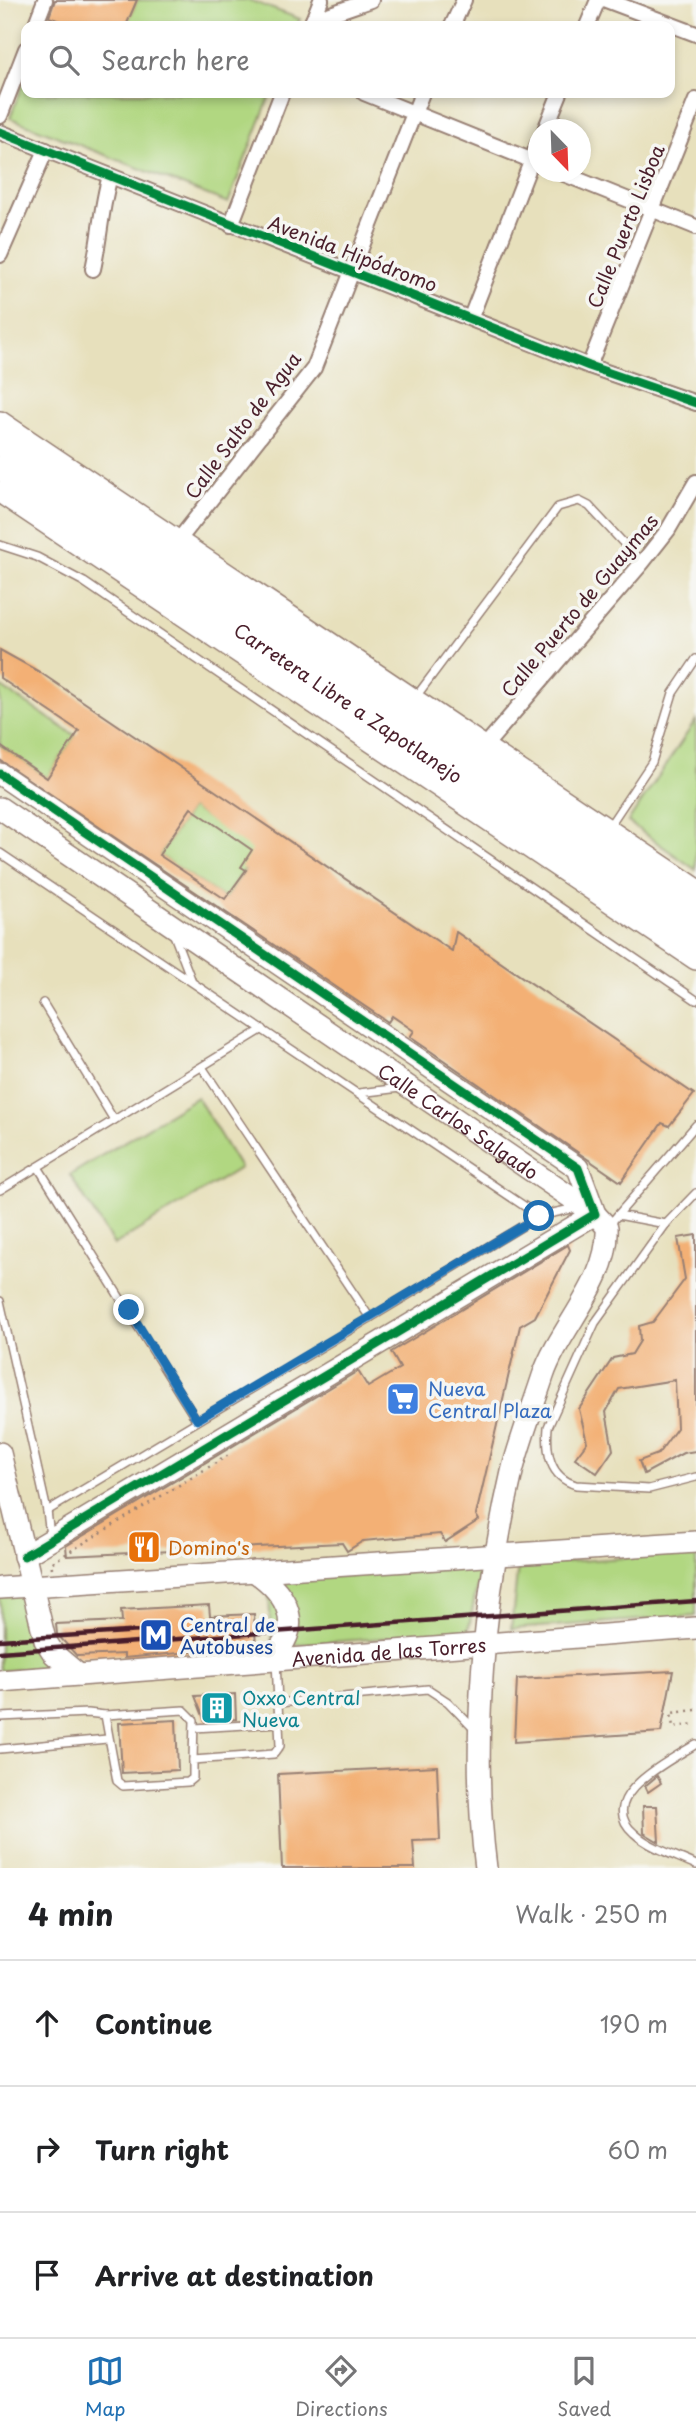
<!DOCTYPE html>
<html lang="en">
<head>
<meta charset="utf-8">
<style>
  body { margin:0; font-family:"Playpen Sans",sans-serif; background:#f6f6f6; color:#202124 }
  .compass { position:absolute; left:528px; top:119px; width:63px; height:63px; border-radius:50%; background:#fff; box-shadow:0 4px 10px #0003; rotate:157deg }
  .stop { position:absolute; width:21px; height:21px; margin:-16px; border:5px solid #1f6fb2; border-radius:50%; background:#fff }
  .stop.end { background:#1f6fb2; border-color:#fff; box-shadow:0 2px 7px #0008 }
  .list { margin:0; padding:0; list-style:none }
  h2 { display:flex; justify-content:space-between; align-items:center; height:91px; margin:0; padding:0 28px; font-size:30px }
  h2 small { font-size:23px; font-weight:400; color:#757577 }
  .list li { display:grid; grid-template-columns:46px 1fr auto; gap:21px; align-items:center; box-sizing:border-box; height:126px; padding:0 28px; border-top:2px solid #e0e0e0 }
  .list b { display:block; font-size:26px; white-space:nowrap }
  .list em { font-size:23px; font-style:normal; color:#757577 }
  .icon { flex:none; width:38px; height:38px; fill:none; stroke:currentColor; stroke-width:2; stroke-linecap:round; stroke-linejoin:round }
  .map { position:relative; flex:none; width:696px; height:1868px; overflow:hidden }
  .search { position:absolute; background:#fff; box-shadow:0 4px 10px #0003; left:21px; right:21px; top:21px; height:77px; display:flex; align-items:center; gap:18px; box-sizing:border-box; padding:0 24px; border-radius:14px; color:#757577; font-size:26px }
  .sheet { height:469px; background:#fff }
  nav { display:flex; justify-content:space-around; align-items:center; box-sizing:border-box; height:98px; border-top:2px solid #e0e0e0; background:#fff; font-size:19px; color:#757577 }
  nav a { display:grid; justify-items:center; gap:4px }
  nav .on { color:#1f6fb2 }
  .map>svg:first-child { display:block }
  .green { fill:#b1d781; stroke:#7e7b56; stroke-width:2 }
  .building { fill:#f3b075; fill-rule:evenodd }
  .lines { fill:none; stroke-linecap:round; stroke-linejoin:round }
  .lane-casing { stroke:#988074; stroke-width:10 }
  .street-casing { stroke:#988074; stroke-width:18 }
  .secondary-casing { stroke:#988074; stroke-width:24 }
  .primary-casing { stroke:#988074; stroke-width:26 }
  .path { stroke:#988074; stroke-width:2.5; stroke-dasharray:2 5; stroke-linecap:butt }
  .lane { stroke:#fff; stroke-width:7 }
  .street { stroke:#fff; stroke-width:14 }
  .secondary { stroke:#fff; stroke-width:21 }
  .primary { stroke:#fff; stroke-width:23 }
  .rail { stroke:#4a1f2b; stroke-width:4.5 }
  .cycleway-casing { stroke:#f6f6f2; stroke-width:13 }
  .cycleway { stroke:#00873e; stroke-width:9 }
  .route { stroke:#1f6fb2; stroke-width:9 }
  .labels { text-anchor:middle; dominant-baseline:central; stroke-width:7; stroke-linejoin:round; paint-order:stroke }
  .street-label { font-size:19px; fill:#4a1f2b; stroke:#f6f6f2 }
  .shop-label { font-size:19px; fill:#366cbe; stroke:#f6f6f2; text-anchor:start }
  .food-label { font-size:19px; fill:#c56008; stroke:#f6f6f2; text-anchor:start }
  .transit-label { font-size:19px; fill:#164399; stroke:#f6f6f2; text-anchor:start }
  .culture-label { font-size:19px; fill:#0d838f; stroke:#f6f6f2; text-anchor:start }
</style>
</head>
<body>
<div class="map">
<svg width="696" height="1868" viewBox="0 0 696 1868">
  <rect width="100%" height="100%" fill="#f6f6f2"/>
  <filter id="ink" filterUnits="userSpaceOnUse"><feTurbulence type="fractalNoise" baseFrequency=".0143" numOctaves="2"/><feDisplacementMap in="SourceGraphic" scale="14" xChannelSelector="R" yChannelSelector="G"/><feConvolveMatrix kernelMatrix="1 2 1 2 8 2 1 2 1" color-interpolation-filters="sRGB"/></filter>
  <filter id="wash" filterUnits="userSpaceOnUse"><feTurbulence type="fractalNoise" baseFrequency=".00686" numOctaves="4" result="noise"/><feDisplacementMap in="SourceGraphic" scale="28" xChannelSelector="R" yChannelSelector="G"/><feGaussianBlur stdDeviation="1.57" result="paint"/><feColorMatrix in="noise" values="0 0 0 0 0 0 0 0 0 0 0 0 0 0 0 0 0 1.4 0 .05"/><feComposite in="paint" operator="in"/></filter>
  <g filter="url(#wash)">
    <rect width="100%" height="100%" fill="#e7e0bc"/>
    <g class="green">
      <polygon points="137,0 249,0 300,19 297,26 126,26"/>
      <polygon points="26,75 26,93 271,93 228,203 10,118"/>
      <polygon points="0,686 76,736 47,778 0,746"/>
      <polygon points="696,720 696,870 628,822"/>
      <polygon points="191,808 254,848 245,869 225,899 159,855"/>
      <polygon points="197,1097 240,1168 114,1245 70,1175"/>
      <polygon points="696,1553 696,1616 511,1629 518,1565"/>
      <polygon points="481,1566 468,1632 272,1646 268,1580"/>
      <polygon points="23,1594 29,1631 47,1667 0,1671 0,1597"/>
    </g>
    <g id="blocks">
      <g class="building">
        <polygon points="55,0 137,0 126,26 73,26 49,17"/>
        <path d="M0 650 38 671 452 951 456 932 694 1094 669 1126 662 1123 621 1182 410 1037 414 1031 392 1016 388 1022 0 760V746L47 778 79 731 0 678ZM191 808 252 850 241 867 246 870 225 899 159 855Z"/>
        <polygon points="696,1235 696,1451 683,1453 644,1474 639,1461 658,1454 677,1428 675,1380 619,1389 606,1412 613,1450 597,1473 575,1458 587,1442 579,1409 613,1358 632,1354 640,1341 639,1326 653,1322 685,1279 678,1238"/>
        <polygon points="568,1245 570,1250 535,1317 520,1326 476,1515 479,1520 445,1542 440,1534 363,1541 347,1551 342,1543 67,1556 66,1546 358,1371 368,1387 400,1368 391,1352"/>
        <polygon points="209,1605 210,1616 254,1614 256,1646 124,1658 124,1654 77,1656 57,1634 56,1624 122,1621 121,1610"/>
        <polygon points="673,1671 661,1732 514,1742 517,1679"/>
        <polygon points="235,1694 236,1719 205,1721 195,1696"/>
        <polygon points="176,1720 178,1770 122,1773 119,1723"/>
        <polygon points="437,1766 440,1840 413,1841 415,1868 282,1868 278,1774"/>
        <polygon points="657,1776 661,1783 648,1792 645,1786"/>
        <polygon points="643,1806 657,1806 659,1842 644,1833"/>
      </g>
    </g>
  </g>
  <g filter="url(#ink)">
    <use href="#blocks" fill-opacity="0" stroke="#988074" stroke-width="2"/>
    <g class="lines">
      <defs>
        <g id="lane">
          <polyline points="0,545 37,557 84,582 696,1000"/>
          <polyline points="415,698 558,507 579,501 589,506 642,563"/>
          <polyline points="608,828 652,762 673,693 696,659"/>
          <polyline points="0,853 539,1216 370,1318 202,1067"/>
          <polyline points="174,935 191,979"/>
          <polyline points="43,1003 114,1120"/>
          <polyline points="359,1093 400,1088"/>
          <polyline points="38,1167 197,1421"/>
          <polyline points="0,1190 263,1029"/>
          <path d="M696 1193 666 1224 595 1323 548 1427C546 1452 549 1477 576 1485L649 1489 696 1477"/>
          <polyline points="618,1215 666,1224"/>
          <polyline points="539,1216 576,1208"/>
          <polyline points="609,1225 696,1125"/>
          <polyline points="0,1301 47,1511 50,1536"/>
          <polyline points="47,1511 370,1318"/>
          <polyline points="276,1661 278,1703"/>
          <polyline points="105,1715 184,1710 194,1720 193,1760"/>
          <polyline points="0,1717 88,1713 105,1715 117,1781 123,1786 188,1782 193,1778 193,1760 274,1754 280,1746 278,1703 428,1689 448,1702 475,1730"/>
          <polyline points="194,1728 279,1723"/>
          <path d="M696 1744C672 1760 593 1797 634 1833 650 1848 677 1856 696 1865"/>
          <polyline points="0,1749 107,1739"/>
        </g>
        <g id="street">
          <polyline points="606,0 696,34"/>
          <polyline points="313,20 371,0"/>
          <polyline points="311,25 321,0"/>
          <polyline points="35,26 45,0"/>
          <polyline points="452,26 464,0"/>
          <polyline points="587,26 598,0"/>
          <polyline points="364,93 538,163"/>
          <polyline points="0,116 26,49"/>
          <polyline points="545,130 560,93"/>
          <polyline points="0,132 589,366 696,403"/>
          <polyline points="559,172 696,227"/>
          <polyline points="231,225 282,93"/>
          <polyline points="0,255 46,150"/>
          <path d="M93 269C100 238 101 207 110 176"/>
          <polyline points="471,317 538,144"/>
          <polyline points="589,366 696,100"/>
          <polyline points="178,541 314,368 422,93"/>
          <polyline points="484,747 642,563 668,530 696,482"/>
        </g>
        <g id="secondary">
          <polyline points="0,422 696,889"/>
          <polyline points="0,492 696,959"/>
          <polyline points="0,774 578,1168 595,1214 24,1556"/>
          <path id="s1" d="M0 808 595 1214 607 1227C610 1281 560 1326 543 1376 533 1407 520 1440 512 1472 484 1592 470 1746 486 1868"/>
          <polyline points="0,1453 45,1640 54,1654 79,1675"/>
          <path d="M254 1571C288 1594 306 1628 269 1659"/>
          <polyline points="0,1588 696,1542"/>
          <path id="s2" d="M0 1681 696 1628"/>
        </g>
        <g id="primary">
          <polyline points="0,444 696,911"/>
          <path id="s3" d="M0 468 696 936"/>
          <polyline points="202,620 249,657"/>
        </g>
      </defs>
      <use href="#lane" class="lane-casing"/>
      <use href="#street" class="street-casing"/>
      <use href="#secondary" class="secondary-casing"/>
      <use href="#primary" class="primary-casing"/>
      <g class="path">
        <polyline points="52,1568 51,1563 232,1453"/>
        <polyline points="696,1710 671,1713 673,1727 696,1724"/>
      </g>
      <use href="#lane" class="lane"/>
      <use href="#street" class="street"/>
      <use href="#secondary" class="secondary"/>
      <use href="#primary" class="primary"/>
      <g class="rail">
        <polyline points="0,1640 158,1630"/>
        <polyline points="0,1652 696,1601"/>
      </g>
      <defs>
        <g id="cycleway">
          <polyline points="0,132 589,366 696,403"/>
          <polyline points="0,774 578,1168 595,1214 24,1556"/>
        </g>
      </defs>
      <use href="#cycleway" class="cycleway-casing"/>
      <use href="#cycleway" class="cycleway"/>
    </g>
  </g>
  <g class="lines" filter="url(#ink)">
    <polyline class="route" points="129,1310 197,1420 539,1216"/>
  </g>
  <defs>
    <symbol id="supermarket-square" viewBox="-11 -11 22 22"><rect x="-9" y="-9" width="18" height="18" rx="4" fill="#3f7fe0" stroke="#f6f6f2"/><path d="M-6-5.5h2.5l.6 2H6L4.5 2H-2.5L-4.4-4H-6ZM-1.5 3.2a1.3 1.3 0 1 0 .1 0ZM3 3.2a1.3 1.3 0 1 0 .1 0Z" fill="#fff"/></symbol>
    <symbol id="restaurant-square" viewBox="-11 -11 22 22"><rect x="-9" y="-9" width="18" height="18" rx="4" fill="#e8710a" stroke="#f6f6f2"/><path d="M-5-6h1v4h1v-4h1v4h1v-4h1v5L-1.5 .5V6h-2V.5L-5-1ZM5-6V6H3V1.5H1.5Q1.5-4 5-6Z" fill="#fff"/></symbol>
    <symbol id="metro-square" viewBox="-11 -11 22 22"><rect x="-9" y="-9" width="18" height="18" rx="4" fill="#1a4fb4" stroke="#f6f6f2"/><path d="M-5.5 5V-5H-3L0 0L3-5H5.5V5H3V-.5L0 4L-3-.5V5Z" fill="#fff"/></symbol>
    <symbol id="building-square" viewBox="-11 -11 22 22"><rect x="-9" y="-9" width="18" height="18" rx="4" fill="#0f9aa8" stroke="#f6f6f2"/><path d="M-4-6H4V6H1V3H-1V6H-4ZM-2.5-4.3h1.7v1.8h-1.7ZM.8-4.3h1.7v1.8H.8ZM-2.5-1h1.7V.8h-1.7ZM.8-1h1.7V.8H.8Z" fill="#fff"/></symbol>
  </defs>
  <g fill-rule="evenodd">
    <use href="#supermarket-square" x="384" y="1380" width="38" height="38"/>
    <use href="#restaurant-square" x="125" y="1528" width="38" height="38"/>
    <use href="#metro-square" x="137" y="1616" width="38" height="38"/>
    <use href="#building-square" x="198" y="1689" width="38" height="38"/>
  </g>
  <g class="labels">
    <g class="street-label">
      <text transform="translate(625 226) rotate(-68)">Calle Puerto Lisboa</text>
      <text transform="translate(353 253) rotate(21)">Avenida Hipódromo</text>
      <text transform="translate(242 425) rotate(-53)">Calle Salto de Agua</text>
      <text transform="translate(579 605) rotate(-50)">Calle Puerto de Guaymas</text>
      <text stroke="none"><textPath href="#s3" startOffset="420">Carretera Libre a Zapotlanejo</textPath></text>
      <text stroke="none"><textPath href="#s1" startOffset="555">Calle Carlos Salgado</textPath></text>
      <text stroke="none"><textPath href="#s2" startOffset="390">Avenida de las Torres</textPath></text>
    </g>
    <g class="shop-label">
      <text x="428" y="1388">Nueva<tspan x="428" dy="22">Central Plaza</tspan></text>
    </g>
    <g class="food-label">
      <text x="168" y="1547">Domino's</text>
    </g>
    <g class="transit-label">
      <text x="180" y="1624">Central de<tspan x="180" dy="22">Autobuses</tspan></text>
    </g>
    <g class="culture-label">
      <text x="242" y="1697">Oxxo Central<tspan x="242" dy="22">Nueva</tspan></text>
    </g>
  </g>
</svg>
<svg class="compass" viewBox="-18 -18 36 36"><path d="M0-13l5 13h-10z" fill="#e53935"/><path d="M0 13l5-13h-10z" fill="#757577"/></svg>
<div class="stop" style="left:539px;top:1216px"></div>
<div class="stop end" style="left:129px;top:1310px"></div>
<div class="search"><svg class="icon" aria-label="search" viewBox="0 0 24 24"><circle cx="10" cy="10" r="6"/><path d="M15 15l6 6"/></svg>Search here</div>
</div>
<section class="sheet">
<h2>4 min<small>Walk · 250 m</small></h2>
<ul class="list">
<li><svg class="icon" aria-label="ahead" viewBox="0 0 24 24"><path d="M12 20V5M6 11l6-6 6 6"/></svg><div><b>Continue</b></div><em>190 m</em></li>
<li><svg class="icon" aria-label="right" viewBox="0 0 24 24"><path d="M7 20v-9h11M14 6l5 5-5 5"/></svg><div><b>Turn right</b></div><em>60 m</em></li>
<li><svg class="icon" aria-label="arrive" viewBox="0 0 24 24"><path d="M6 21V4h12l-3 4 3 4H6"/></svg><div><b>Arrive at destination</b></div></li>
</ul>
</section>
<nav>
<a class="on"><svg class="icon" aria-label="map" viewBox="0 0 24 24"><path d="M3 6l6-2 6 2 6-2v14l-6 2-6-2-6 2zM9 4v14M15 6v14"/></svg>Map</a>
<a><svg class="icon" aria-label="directions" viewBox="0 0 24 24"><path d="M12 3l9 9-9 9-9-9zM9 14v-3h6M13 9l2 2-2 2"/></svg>Directions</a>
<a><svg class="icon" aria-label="saved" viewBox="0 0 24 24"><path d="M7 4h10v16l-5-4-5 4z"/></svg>Saved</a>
</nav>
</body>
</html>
